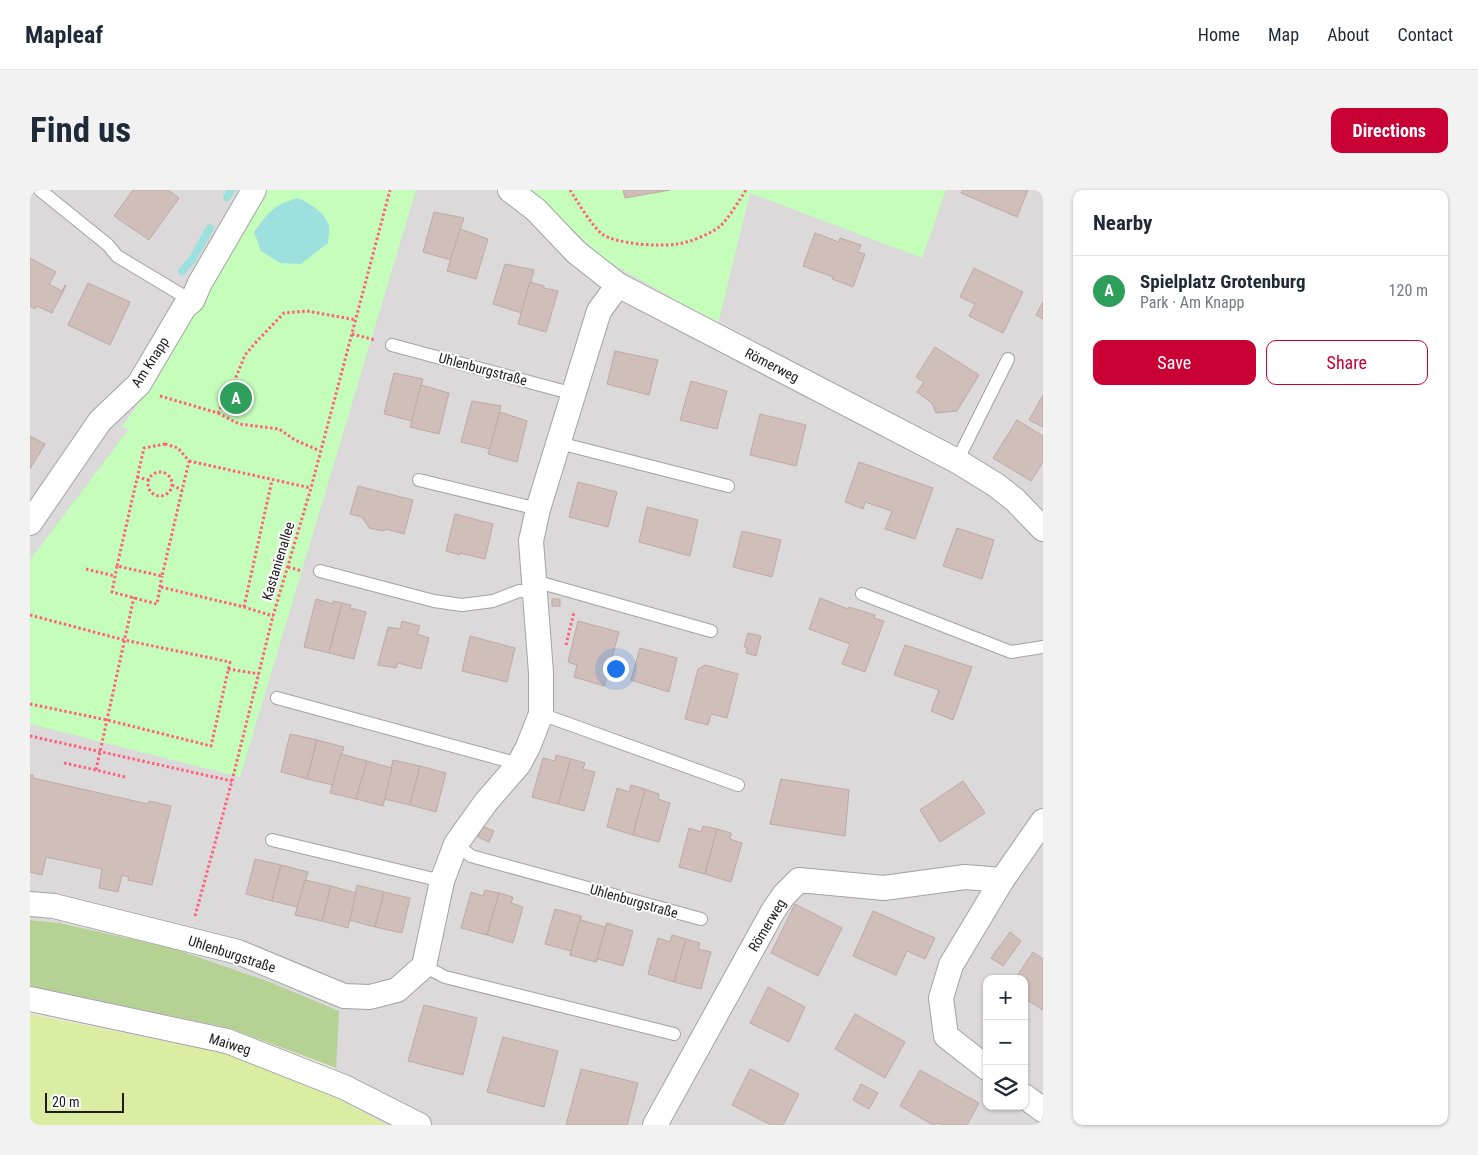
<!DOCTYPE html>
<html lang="en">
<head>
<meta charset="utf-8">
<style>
  body { margin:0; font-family:"Roboto Condensed",sans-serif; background:#f2f2f3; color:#1f2937 }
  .controls { position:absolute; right:15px; bottom:15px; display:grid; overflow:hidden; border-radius:10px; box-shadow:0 1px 4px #0004 }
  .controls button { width:45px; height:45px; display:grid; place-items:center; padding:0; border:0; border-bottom:1px solid #e0e1e3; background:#fff; color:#1f2937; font:25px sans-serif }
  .scale { position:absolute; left:15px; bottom:12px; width:79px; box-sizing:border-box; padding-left:5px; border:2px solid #1c1c1c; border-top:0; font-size:14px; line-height:18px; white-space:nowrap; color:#1c1c1c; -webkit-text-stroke:4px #fff; paint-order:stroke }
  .you { position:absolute; left:585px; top:478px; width:18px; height:18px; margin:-12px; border:4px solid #fff; border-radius:50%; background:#1a73e8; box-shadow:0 0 0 8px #1a73e833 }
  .badge { display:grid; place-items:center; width:32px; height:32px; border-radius:50%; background:#c90033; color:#fff; font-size:16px; font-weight:700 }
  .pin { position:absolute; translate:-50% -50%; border:2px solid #fff; box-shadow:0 1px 5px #0006 }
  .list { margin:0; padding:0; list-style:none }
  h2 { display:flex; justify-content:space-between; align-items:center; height:65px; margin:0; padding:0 20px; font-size:21px }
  h2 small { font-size:16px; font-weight:400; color:#747a83 }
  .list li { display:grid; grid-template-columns:32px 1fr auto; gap:15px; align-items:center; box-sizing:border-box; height:70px; padding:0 20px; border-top:1px solid #e0e1e3 }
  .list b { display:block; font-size:19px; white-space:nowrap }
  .list p { margin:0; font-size:16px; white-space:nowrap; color:#747a83 }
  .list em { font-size:16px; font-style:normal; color:#747a83 }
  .actions { display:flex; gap:10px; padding:15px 20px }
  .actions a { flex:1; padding:11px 0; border:1px solid #c90033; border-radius:10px; text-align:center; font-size:18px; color:#c90033 }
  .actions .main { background:#c90033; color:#fff }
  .icon { flex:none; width:28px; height:28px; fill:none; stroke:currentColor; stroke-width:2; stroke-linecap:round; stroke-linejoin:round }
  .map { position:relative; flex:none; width:1013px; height:935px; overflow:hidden; border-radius:10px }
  header { display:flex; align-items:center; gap:30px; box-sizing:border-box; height:70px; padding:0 25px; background:#fff; border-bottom:1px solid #e0e1e3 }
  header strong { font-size:24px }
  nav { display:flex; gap:28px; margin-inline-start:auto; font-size:18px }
  .intro { display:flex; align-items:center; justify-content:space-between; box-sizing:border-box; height:120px; padding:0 30px }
  h1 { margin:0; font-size:35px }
  .button { padding:12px 22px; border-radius:10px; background:#c90033; color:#fff; font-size:18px; font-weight:700 }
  main { display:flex; gap:30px; padding:0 30px }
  aside { flex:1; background:#fff; border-radius:10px; box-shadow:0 1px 4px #0004 }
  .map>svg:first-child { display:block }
  .residential { fill:#dbd9da; fill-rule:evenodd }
  .grass { fill:#daeda3 }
  .forest { fill:#b5d193 }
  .park { fill:#c5fdba }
  .water { fill:#9ee0de }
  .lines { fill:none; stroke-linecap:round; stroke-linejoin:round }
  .stream { stroke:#9ee0de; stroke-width:8 }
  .building { fill:#cfbeba; stroke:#c1a8a3 }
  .service-casing { stroke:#a3a3a3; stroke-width:14 }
  .minor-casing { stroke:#a3a3a3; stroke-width:26 }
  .path { stroke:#ff627a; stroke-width:3; stroke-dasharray:2.5 2.5; stroke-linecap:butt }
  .service { stroke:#fff; stroke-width:12 }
  .minor { stroke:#fff; stroke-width:24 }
  .labels { text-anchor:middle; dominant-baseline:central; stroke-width:4; stroke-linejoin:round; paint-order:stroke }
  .street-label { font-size:14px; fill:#1c1c1c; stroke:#fff }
</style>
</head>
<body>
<header>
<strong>Mapleaf</strong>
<nav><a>Home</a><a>Map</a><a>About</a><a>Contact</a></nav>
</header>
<div class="intro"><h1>Find us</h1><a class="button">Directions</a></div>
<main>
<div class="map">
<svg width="1013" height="935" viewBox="0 0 1013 935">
  <rect width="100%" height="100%" fill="#efe7e1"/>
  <path class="residential" d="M0 0H1013V935H357L303 906 309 821 240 792 142 758 29 733 0 730ZM957 789H994V916H957Z"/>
  <polygon class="grass" points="0,824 193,863 303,906 357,935 0,935"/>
  <polygon class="forest" points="0,730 29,733 142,758 240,792 309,821 306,878 199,838 0,796"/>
  <g class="park">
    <polygon points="235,0 386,0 210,587 0,534 0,370 99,239 92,237 115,204"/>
    <polygon points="501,0 916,0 892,68 720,3 688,134 574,69"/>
  </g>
  <path class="water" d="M268 8C280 14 295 22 299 36 300 41 298 48 298 53L271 74 250 73 231 61 224 42C240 21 243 15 268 8Z"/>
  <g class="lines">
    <g class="stream">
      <polyline points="197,7 201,0"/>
      <polyline points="152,81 162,70 180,38"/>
    </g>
  </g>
  <g class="building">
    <polygon points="103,0 138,0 149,8 119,50 84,26"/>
    <polygon points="593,0 640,0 595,8"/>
    <polygon points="933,0 998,0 987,27 931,3"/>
    <polygon points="404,22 434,28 421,70 393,62"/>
    <polygon points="430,39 458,49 446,89 417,81"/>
    <polygon points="785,43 809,52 810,48 831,55 828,62 835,64 823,97 802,89 803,87 773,76"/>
    <polygon points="0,68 26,82 19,94 32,101 35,95 36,96 22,123 7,116 5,119 0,116"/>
    <polygon points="475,74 504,80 492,123 463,114"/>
    <polygon points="944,78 993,102 973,143 939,126 945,114 930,107"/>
    <polygon points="500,92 514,96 514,98 528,101 516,142 488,134"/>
    <polygon points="58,93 100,112 80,155 38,135"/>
    <polygon points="1013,112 1013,129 1006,125"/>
    <polygon points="905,157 949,185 927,221 906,223 902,213 887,202 894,192 886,187"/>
    <polygon points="585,161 628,170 619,205 577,194"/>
    <polygon points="364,183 393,189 382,231 354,224"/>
    <polygon points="661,191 697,201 687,239 650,230"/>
    <polygon points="391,195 419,203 409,244 380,237"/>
    <polygon points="1013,205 1013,237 999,230"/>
    <polygon points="442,211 471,216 460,259 431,252"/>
    <polygon points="470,222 497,231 487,272 458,264"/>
    <polygon points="730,224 776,235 766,276 720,265"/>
    <polygon points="987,230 1013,246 1013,272 1001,291 963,268"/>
    <polygon points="0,246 15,254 0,279"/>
    <polygon points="829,272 903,298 885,349 855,339 862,321 835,312 833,319 815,312"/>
    <polygon points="548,292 587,302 578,337 539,327"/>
    <polygon points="328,296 383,310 374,344 356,339 354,341 339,338 332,327 320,324"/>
    <polygon points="617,317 668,330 660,366 609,352"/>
    <polygon points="425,324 463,334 455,369 430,363 430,365 416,361"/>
    <polygon points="927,338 964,350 952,389 913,376"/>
    <polygon points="712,341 751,350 742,387 703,377"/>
    <polygon points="790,408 818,419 819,417 845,425 844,428 854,431 835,482 812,474 820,454 779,439"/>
    <polygon points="286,409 303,414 303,411 312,413 299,463 274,457"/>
    <rect x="522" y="409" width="8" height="7"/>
    <polygon points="312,413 321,415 320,418 336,422 324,469 299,463"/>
    <polygon points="372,431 390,436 387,444 399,448 391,479 368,473 366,478 348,475 358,437 370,439"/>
    <polygon points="548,431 589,442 574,496 544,487 547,475 538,472"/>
    <polygon points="718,443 731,446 726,466 716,463 717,458 714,457"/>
    <polygon points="440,446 485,458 477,492 432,481"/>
    <polygon points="875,455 942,477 923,530 901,521 909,500 864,485"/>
    <polygon points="610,458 647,468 639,502 601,490"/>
    <polygon points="675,475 708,484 697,528 681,524 678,535 655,529 668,479"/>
    <polygon points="260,544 287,550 277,589 251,582"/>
    <polygon points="287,550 314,557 303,595 277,589"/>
    <polygon points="311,564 337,571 326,609 300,603"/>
    <polygon points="526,565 541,569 528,614 502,607 513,568 525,571"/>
    <polygon points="541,569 555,573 553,579 565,582 554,621 528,614"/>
    <polygon points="363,570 390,576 380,615 354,609"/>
    <polygon points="337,571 362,578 353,616 326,609"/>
    <polygon points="390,576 416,583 406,622 380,615"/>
    <polygon points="0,585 3,585 3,588 118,614 119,611 141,616 122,695 98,690 99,687 92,685 88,702 69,698 72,679 16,667 12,685 0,682"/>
    <polygon points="751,589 819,600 815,646 740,634"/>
    <polygon points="933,591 955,623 910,652 890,620"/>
    <polygon points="601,595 615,599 603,645 577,637 587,598 599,602"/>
    <polygon points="615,599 629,604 628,609 640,613 629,652 603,645"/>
    <polygon points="452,636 464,641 459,652 448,647"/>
    <polygon points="673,636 687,639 675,684 649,677 659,638 671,642"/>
    <polygon points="687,639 701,643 700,649 712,653 701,692 675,684"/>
    <polygon points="225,669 251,675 242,711 216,704"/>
    <polygon points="251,675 278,682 268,717 242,711"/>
    <polygon points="275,690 301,696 292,731 265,725"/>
    <polygon points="327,695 354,702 345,737 319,730"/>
    <polygon points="301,696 326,703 318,738 292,731"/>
    <polygon points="455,700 469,703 457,745 431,738 441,702 453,706"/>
    <polygon points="354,702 380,708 372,743 345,737"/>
    <polygon points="469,703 483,707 481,713 493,717 483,753 457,745"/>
    <polygon points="765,714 812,738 788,786 741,763"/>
    <polygon points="525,719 551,726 540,765 541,761 515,754"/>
    <polygon points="843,721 905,748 895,769 877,761 866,785 823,766"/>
    <polygon points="551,726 551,730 575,737 577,733 566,772 540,765"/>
    <polygon points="577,733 603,741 593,776 568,769 566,772"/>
    <polygon points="980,742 991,751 973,776 961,768"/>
    <polygon points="642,745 656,749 644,792 618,784 628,748 640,752"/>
    <polygon points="656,749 670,753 668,759 681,762 671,799 644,792"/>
    <polygon points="1003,762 1013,769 1013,820 994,808 994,789 985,789"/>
    <polygon points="738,797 775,817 759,852 720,833"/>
    <polygon points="394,815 447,828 433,885 378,871"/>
    <polygon points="825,824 875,852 855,888 805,859"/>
    <polygon points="473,847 528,861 514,917 457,902"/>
    <polygon points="551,879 608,893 597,935 536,935"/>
    <polygon points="720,879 769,904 753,935 741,935 702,915"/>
    <polygon points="890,880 949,913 937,935 911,935 908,933 903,935 870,916"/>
    <polygon points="831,894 848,903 839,919 823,910"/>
  </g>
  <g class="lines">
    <defs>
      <g id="service">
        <polyline points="10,0 78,55 87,66 162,111"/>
        <polyline points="362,155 544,204"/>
        <polyline points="529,253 698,296"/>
        <polyline points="927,271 978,169"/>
        <polyline points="389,290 508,319"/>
        <polyline points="290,381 404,411 432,415 463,411 489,401 504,402"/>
        <polyline points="504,394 515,394 681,441"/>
        <polyline points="832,404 981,462 1013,457"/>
        <polyline points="247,508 489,574"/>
        <polyline points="511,524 708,595"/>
        <polyline points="242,650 412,691"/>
        <polyline points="426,654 441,666 671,729"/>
        <polyline points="394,776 415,787 644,844"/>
      </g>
      <g id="minor">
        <polyline points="480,0 506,20 546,62 588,95 927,271 966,295 985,310 1013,339"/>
        <polyline points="0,333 70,231 109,194 155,116 162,111 170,93 224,0"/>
        <polyline points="0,714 24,716 208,762 314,806 340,807 367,800 394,776 412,691 426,654 456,612 489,574 498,557 511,524 511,483 501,351 508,319 569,121 588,95"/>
        <polyline points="0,809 197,851 314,897 389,935"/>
        <polyline points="957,878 916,846 911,808 921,775 972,690 1013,631"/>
        <polyline points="994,906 1013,920"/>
        <polyline points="625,935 743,721 754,705 769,690 854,698 935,687 972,690"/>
      </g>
    </defs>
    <use href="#service" class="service-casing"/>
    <use href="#minor" class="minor-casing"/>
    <g class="path">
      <path d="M540 0C547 11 562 36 572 44 586 54 629 57 647 54 658 53 680 44 689 37 697 31 710 9 716 0"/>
      <polyline points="322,144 345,150"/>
      <polyline points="130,206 188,223 204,192 215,165 227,151 254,123 277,121 326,130"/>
      <polyline points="188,223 209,234 249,239 265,250 290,261"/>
      <polygon points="135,254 148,258 159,271 132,386 87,376 114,258"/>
      <polyline points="159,271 281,298"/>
      <circle cx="130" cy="294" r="12"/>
      <polyline points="107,287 119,290"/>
      <polyline points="142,295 152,300"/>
      <polyline points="87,376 82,402 127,414 132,386"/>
      <polyline points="258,377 272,381"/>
      <polyline points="56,379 85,386"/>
      <polyline points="131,397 214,417 243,426"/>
      <polyline points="214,417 242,290"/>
      <polyline points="0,425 94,450 200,472 181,556 77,530 0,514"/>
      <polyline points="536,455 544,422"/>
      <polyline points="198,479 229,484"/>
      <polyline points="0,546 202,591"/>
      <polyline points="34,573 66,580"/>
      <polyline points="95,587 66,580 104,407"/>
      <polyline points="165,726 202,591 243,426 281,298 360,0"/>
    </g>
    <use href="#service" class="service"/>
    <use href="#minor" class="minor"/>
  </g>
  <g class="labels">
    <g class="street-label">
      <text transform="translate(120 172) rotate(-57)">Am Knapp</text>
      <text transform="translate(742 175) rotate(27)">Römerweg</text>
      <text transform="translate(453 179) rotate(15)">Uhlenburgstraße</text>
      <text transform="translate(248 371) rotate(-73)">Kastanienallee</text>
      <text transform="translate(604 711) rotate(16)">Uhlenburgstraße</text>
      <text transform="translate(737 735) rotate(-59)">Römerweg</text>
      <text transform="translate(202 764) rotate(18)">Uhlenburgstraße</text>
      <text transform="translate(200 854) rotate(17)">Maiweg</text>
    </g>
  </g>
</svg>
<div class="controls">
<button>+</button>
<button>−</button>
<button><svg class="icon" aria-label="layers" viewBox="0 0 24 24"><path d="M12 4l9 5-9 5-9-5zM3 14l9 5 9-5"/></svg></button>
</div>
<div class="scale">20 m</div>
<div class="you"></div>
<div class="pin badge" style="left:206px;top:208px;background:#2e9e5b">A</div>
</div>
<aside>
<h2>Nearby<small></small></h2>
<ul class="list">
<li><span class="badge" style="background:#2e9e5b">A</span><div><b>Spielplatz Grotenburg</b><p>Park · Am Knapp</p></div><em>120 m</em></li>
</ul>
<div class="actions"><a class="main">Save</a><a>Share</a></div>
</aside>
</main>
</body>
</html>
